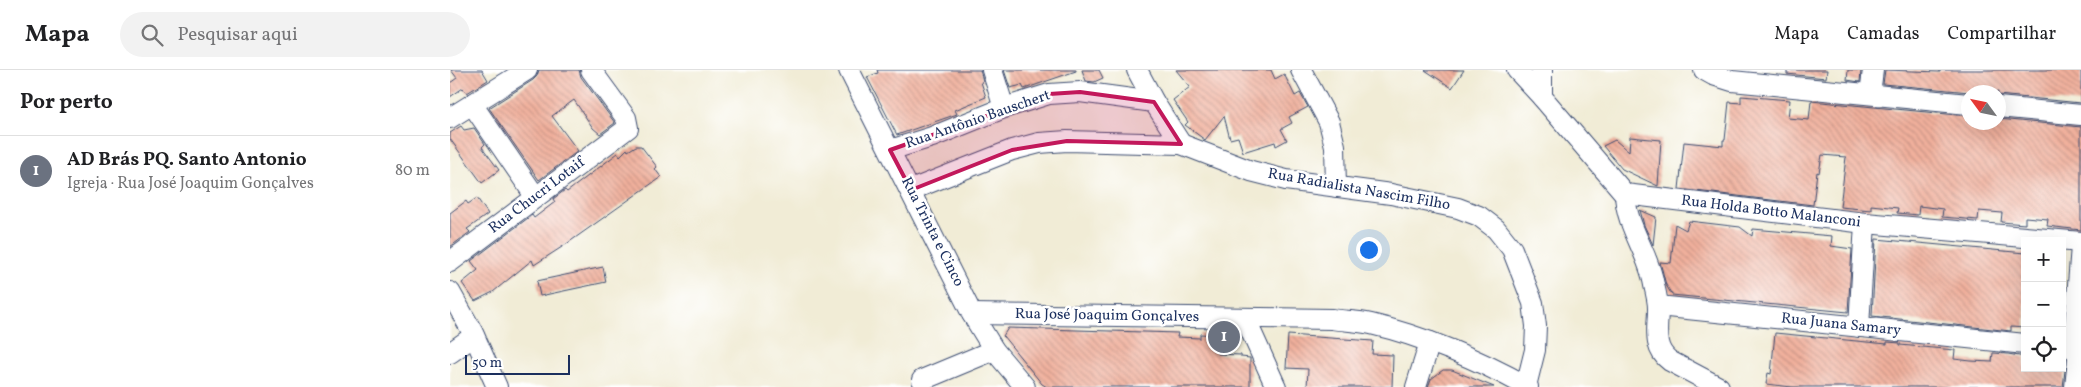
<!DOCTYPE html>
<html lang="pt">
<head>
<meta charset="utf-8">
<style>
  body { margin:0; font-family:Vollkorn,serif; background:#f2f2f2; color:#202124 }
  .controls { position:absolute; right:15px; bottom:15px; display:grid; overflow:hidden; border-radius:0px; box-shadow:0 5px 20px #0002 }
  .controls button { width:45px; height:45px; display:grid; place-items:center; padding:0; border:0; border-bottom:1px solid #e0e0e0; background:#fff; color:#202124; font:25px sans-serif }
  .compass { position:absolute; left:1511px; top:15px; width:45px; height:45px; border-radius:50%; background:#fff; box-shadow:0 5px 20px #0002; rotate:303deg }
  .scale { position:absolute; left:15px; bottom:12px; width:105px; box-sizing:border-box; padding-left:5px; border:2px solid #1b2f5e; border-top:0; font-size:14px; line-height:18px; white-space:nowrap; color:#1b2f5e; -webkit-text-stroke:4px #fff; paint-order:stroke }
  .you { position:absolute; left:918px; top:179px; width:18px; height:18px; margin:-12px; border:4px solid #fff; border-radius:50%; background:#1a73e8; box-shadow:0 0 0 8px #1a73e833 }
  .badge { display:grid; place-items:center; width:32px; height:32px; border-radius:50%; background:#d1495b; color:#fff; font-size:16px; font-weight:700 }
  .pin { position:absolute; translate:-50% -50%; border:2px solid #fff; box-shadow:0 1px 5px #0006 }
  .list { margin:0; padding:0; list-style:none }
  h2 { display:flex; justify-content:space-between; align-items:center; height:65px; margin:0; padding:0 20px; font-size:21px }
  h2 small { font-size:16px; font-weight:400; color:#757577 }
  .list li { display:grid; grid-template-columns:32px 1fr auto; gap:15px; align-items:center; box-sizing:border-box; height:70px; padding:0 20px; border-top:1px solid #e0e0e0 }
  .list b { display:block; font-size:19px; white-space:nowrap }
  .list p { margin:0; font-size:16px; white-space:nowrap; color:#757577 }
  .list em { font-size:16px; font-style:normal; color:#757577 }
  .icon { flex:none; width:28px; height:28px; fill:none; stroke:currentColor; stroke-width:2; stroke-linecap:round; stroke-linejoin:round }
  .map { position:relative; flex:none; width:1631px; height:317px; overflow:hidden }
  header { display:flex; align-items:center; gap:30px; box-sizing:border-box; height:70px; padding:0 25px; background:#fff; border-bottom:1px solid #e0e0e0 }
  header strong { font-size:24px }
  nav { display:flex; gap:28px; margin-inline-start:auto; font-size:18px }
  .search { width:350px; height:45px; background:#f2f2f2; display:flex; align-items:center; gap:12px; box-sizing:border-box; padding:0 18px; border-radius:28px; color:#757577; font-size:19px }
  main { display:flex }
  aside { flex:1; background:#fff }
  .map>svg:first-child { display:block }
  .building { fill:url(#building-back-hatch) }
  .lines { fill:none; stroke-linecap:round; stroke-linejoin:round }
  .minor-casing { stroke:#3b4b70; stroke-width:22 }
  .minor { stroke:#fff; stroke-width:20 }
  .marked { fill:#c2185b; fill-opacity:0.2; stroke:#c2185b; stroke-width:4; stroke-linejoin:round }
  .labels { text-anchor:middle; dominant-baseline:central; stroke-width:5; stroke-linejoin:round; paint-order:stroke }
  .street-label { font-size:15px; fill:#1b2f5e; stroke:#fff }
</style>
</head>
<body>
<header>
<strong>Mapa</strong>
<div class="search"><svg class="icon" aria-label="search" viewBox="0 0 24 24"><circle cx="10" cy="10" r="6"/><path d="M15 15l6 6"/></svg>Pesquisar aqui</div>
<nav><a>Mapa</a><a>Camadas</a><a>Compartilhar</a></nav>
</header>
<main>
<aside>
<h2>Por perto<small></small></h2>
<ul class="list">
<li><span class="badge" style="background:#6b7280">1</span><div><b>AD Brás PQ. Santo Antonio</b><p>Igreja · Rua José Joaquim Gonçalves</p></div><em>80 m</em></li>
</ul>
</aside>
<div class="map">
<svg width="1631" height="317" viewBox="0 0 1631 317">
  <defs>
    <pattern id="building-back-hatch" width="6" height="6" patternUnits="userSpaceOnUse" patternTransform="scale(1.25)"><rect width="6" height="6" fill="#f1b09c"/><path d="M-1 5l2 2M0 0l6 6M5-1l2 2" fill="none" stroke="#c29082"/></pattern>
  </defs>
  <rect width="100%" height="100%" fill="#fff"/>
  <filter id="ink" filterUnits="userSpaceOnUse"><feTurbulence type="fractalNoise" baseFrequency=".02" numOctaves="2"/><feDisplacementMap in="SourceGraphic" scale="10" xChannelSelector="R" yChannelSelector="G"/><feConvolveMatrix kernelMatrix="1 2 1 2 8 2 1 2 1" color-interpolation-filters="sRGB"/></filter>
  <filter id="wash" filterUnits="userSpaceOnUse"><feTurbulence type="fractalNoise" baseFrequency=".0096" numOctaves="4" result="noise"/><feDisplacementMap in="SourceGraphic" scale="20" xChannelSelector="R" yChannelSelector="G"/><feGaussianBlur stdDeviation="1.12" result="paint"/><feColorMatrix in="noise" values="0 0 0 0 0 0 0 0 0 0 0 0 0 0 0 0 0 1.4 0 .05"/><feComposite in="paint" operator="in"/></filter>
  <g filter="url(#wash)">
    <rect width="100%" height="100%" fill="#f1ecd6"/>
    <g id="blocks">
      <g class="building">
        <polygon points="1,0 32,0 38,10 17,23 13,18 0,27 0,13 7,8"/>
        <polygon points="89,0 129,0 131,7 165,53 150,64 143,58 124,30 102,46 128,81 89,110 39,38 83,10 87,6"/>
        <polygon points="427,0 530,0 533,11 531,12 536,27 505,40 507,44 447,65 417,7 428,3"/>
        <polygon points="554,0 626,0 626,1 574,19 572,15 560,18"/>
        <polygon points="632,0 649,0 653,8 644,12 636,11"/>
        <polygon points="726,0 821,0 825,9 834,4 845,26 850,23 858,37 839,47 842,53 831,59 837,70 826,76 825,72 793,82 788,67 780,69 774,46 755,70 735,55 738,52 723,30 740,17"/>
        <polygon points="975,0 1014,0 1002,18"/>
        <polygon points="1337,0 1377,0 1376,8 1337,4"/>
        <polygon points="1398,0 1411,0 1410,12 1397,10"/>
        <polygon points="1435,0 1490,2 1490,0 1631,0 1631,33 1548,25 1548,22 1520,22 1433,14"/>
        <polygon points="1291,26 1340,30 1338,48 1359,50 1361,31 1518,46 1518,52 1548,52 1548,49 1631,57 1631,160 1597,156 1598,149 1575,147 1575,154 1551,152 1552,143 1529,141 1528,150 1492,147 1493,139 1469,136 1468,145 1447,143 1448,138 1421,135 1421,140 1390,137 1396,87 1372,85 1369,103 1367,102 1363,135 1229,119 1234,72 1273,76 1273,70 1275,70 1279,32 1291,33"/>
        <polygon points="11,56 14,60 24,58 35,74 32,77 49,100 32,113 0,69 0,63"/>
        <polygon points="1180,67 1211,70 1208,116 1172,99 1153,76 1165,70 1179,82"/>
        <polygon points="186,76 191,76 207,97 205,99 211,107 115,175 84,195 82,190 43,222 25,231 12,213 28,200 21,191 82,145 84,148 105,132 103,129 115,120 117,122 168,83 170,86 177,79 178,81"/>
        <polygon points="27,128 38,144 23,155 17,159 20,162 0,177 0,143 16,131 18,134"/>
        <polygon points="1190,140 1206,147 1203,175 1194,155"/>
        <polygon points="1239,151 1290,157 1302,166 1303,159 1382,166 1381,176 1402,179 1398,242 1222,225 1216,215 1210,192 1221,193 1225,154 1236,160"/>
        <polygon points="1426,169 1575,183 1575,258 1561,257 1561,261 1422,246"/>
        <polygon points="153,197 156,212 90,226 87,211"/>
        <polygon points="558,258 728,263 727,267 750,268 750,264 769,265 768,284 791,285 791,287 800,288 800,317 597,317 592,314 553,266"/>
        <polygon points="1325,263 1437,274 1437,272 1450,273 1450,275 1505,280 1504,289 1521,291 1542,292 1543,283 1558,284 1575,287 1575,298 1612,298 1612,292 1616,292 1613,317 1342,317 1316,314 1318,303 1321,304"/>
        <polygon points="838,265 923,271 922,284 943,285 942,317 857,317 858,299 836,298"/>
        <polygon points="993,300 1002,300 1044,317 978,317 981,309"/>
      </g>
    </g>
  </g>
  <g filter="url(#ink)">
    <use href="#blocks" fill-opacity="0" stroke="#3b4b70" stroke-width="1"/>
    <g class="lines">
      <defs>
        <g id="minor">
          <polyline points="399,0 522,244 544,280 575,317"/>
          <polyline points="542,0 554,38"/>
          <polyline points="687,0 704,32 731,74"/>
          <polyline points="851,0 879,52 885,76 886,117"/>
          <polyline points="1067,0 1092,27 1175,124 1415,153 1631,172"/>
          <polyline points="1092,0 1092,27"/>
          <polyline points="1254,0 1263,5 1282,11 1518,34"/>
          <polyline points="1420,24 1423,0"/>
          <polyline points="22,34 85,126"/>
          <polyline points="1548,37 1631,45"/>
          <polyline points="0,48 77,0"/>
          <polyline points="440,80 482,67 554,38 599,24 630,22 704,32"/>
          <polyline points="461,120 562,80 589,73 617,71 731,74 801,101 836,110 941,124 1008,138 1029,146 1046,159 1062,179 1083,233 1086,256 1085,280 1076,316"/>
          <path d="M1175 124C1176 157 1199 183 1204 215 1206 223 1208 231 1208 238 1208 258 1202 278 1220 291L1269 317"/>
          <polyline points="0,192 178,58 176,48 141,0"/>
          <polyline points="0,222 23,263 47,317"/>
          <polyline points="1208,236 1575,274"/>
          <path d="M522 244 882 249C895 251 908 251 921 254 973 266 1032 291 1078 317"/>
          <polyline points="795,248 826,317"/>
          <polyline points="1409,257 1415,153"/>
          <polyline points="1623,279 1631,176"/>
          <polyline points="0,283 24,266"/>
          <polyline points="472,310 544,280"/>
          <polyline points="966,317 980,272"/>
          <polyline points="1625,317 1629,280"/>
        </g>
      </defs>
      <use href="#minor" class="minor-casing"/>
      <use href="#minor" class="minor"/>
    </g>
  </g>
  <path class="marked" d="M630 22 704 32 731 74 617 71 562 80 461 120 440 80 599 24Z"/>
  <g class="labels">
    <g class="street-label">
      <text transform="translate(528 50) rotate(-19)">Rua Antônio Bauschert</text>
      <text transform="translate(909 120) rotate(10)">Rua Radialista Nascim Filho</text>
      <text transform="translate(87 126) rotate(-37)">Rua Chucri Lotaif</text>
      <text transform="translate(1321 142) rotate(7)">Rua Holda Botto Malanconi</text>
      <text transform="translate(482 162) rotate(63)">Rua Trinta e Cinco</text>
      <text transform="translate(657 246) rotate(1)">Rua José Joaquim Gonçalves</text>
      <text transform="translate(1391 255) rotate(6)">Rua Juana Samary</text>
    </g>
  </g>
</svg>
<div class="controls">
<button>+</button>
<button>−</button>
<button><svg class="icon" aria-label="locate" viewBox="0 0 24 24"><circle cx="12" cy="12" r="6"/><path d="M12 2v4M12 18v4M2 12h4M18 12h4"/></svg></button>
</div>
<svg class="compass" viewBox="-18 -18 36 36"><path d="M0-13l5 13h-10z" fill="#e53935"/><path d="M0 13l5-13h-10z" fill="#757577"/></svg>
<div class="scale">50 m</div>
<div class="you"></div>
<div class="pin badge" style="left:774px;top:267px;background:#6b7280">1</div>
</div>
</main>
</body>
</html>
